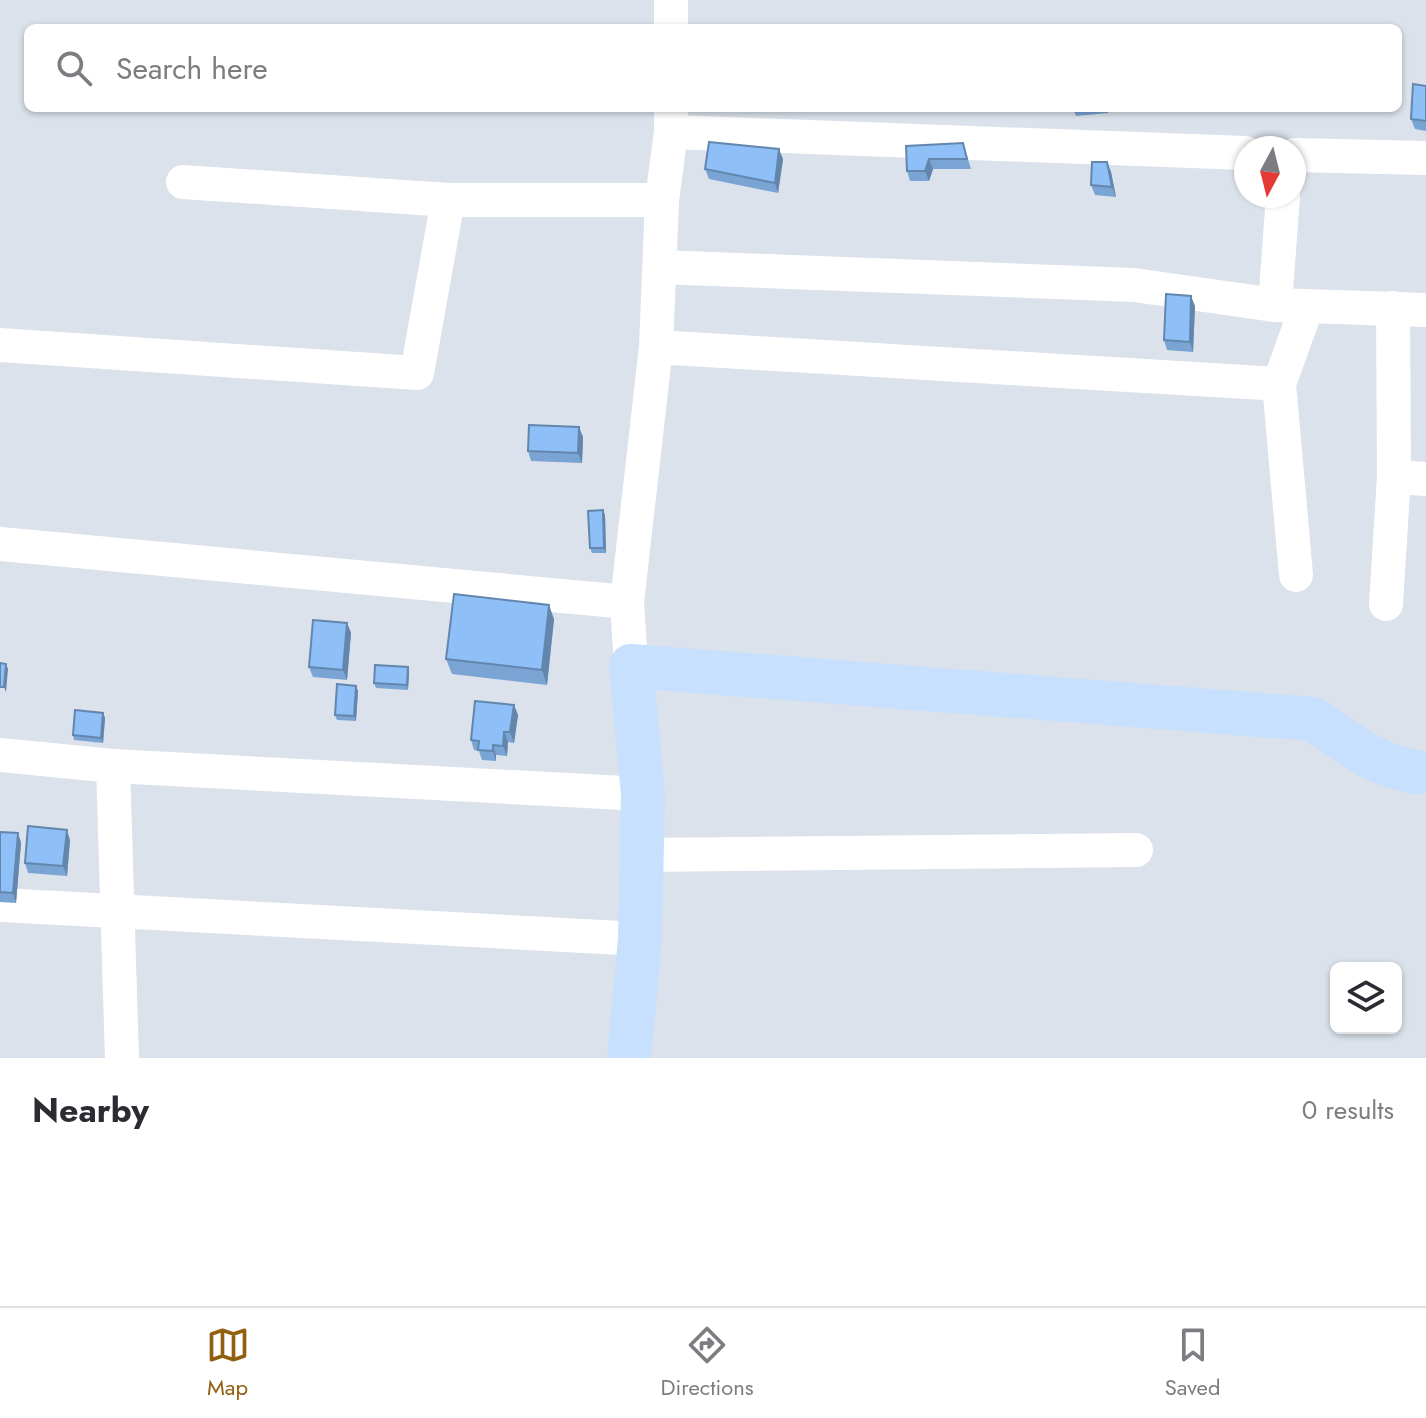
<!DOCTYPE html>
<html lang="en">
<head>
<meta charset="utf-8">
<style>
  body { margin:0; font-family:Jost,sans-serif; background:#f2f2f3; color:#2b2b33 }
  .controls { position:absolute; right:24px; bottom:24px; display:grid; overflow:hidden; border-radius:12px; box-shadow:0 2px 6px #0004 }
  .controls button { width:72px; height:72px; display:grid; place-items:center; padding:0; border:0; border-bottom:2px solid #e1e1e2; background:#fff; color:#2b2b33; font:40px sans-serif }
  .compass { position:absolute; left:1234px; top:136px; width:72px; height:72px; border-radius:50%; background:#fff; box-shadow:0 2px 6px #0004; rotate:187deg }
  .list { margin:0; padding:0; list-style:none }
  h2 { display:flex; justify-content:space-between; align-items:center; height:104px; margin:0; padding:0 32px; font-size:34px }
  h2 small { font-size:26px; font-weight:400; color:#7c7c81 }
  .icon { flex:none; width:44px; height:44px; fill:none; stroke:currentColor; stroke-width:2; stroke-linecap:round; stroke-linejoin:round }
  .map { position:relative; flex:none; width:1426px; height:1058px; overflow:hidden }
  .search { position:absolute; background:#fff; box-shadow:0 2px 6px #0004; left:24px; right:24px; top:24px; height:88px; display:flex; align-items:center; gap:20px; box-sizing:border-box; padding:0 28px; border-radius:12px; color:#7c7c81; font-size:30px }
  .sheet { height:248px; background:#fff }
  nav { display:flex; justify-content:space-around; align-items:center; box-sizing:border-box; height:112px; border-top:2px solid #e1e1e2; background:#fff; font-size:22px; color:#7c7c81 }
  nav a { display:grid; justify-items:center; gap:4px }
  nav .on { color:#91600f }
  .map>svg:first-child { display:block }
  .lines { fill:none; stroke-linecap:round; stroke-linejoin:round }
  .minor { stroke:#fff; stroke-width:34 }
  .major { stroke:#c6e0fe; stroke-width:44 }
  .wall { fill:#7aa4d4 }
  .shaded-wall { fill:#6386ad }
  .building { fill:#8ebff7; stroke:#6386ad; stroke-width:2 }
</style>
</head>
<body>
<div class="map">
<svg width="1426" height="1058" viewBox="0 0 1426 1058">
  <rect width="100%" height="100%" fill="#dbe2eb"/>
  <g class="lines">
    <g class="minor">
      <polyline points="671,28 671,0"/>
      <polyline points="671,132 1246,153"/>
      <polyline points="1294,155 1426,158"/>
      <polyline points="183,182 448,200"/>
      <polyline points="1283,196 1275,305 1426,310"/>
      <polyline points="660,267 1134,285 1275,305"/>
      <polyline points="0,345 417,373 448,200 662,200"/>
      <polyline points="656,347 1279,384"/>
      <polyline points="1394,477 1426,479"/>
      <polyline points="0,544 627,602"/>
      <polyline points="1296,575 1279,384 1307,306"/>
      <polyline points="1386,604 1394,477 1393,308"/>
      <polyline points="631,666 627,602 656,347 662,200 671,132 671,108"/>
      <polyline points="0,755 113,766 643,794"/>
      <polyline points="113,766 122,1058"/>
      <polyline points="642,855 1136,850"/>
      <polyline points="0,905 640,939"/>
    </g>
    <path class="major" d="M629 1058 640 939 643 794 631 666 1313 719C1350 744 1380 770 1426 773"/>
  </g>
  <g class="wall">
    <polygon points="1426,86 1426,131 1415,129 1411,119"/>
    <polygon points="1073,108 1108,108 1108,113 1076,116"/>
    <polygon points="963,143 971,169 933,169 929,181 910,181 907,171"/>
    <polygon points="783,159 778,193 709,179 705,169"/>
    <polygon points="1107,162 1111,172 1116,197 1095,195 1091,185"/>
    <polygon points="1195,306 1193,352 1167,350 1164,340"/>
    <polygon points="583,437 582,463 531,461 528,451"/>
    <polygon points="605,515 606,553 592,553 590,548"/>
    <polygon points="554,619 547,685 452,674 446,659"/>
    <polygon points="347,623 351,633 347,680 313,677 309,667"/>
    <polygon points="408,667 409,672 408,690 376,688 374,683"/>
    <polygon points="356,686 358,691 356,721 337,720 335,715"/>
    <polygon points="514,705 518,715 514,743 508,742 507,756 496,755 496,761 482,760 479,751 474,750 471,740"/>
    <polygon points="103,713 105,718 103,743 74,740 73,735"/>
    <polygon points="0,832 18,833 21,843 16,903 0,902"/>
    <polygon points="70,840 67,876 28,873 25,863"/>
  </g>
  <g class="shaded-wall">
    <polygon points="779,149 783,159 778,193 775,183"/>
    <polygon points="929,159 933,169 929,181 925,171"/>
    <polygon points="1107,162 1111,172 1116,197 1112,187"/>
    <polygon points="1191,296 1195,306 1193,352 1190,342"/>
    <polygon points="579,427 583,437 582,463 578,453"/>
    <polygon points="603,510 605,515 606,553 604,548"/>
    <polygon points="549,605 554,619 547,685 542,670"/>
    <polygon points="347,623 351,633 347,680 343,670"/>
    <polygon points="6,664 8,669 6,692 4,687"/>
    <polygon points="408,667 409,672 408,690 407,685"/>
    <polygon points="356,686 358,691 356,721 354,716"/>
    <polygon points="514,705 518,715 514,743 510,732"/>
    <polygon points="103,713 105,718 103,743 101,738"/>
    <polygon points="504,732 508,742 507,756 503,746"/>
    <polygon points="493,745 496,755 496,761 493,751"/>
    <polygon points="67,830 70,840 67,876 63,866"/>
    <polygon points="18,833 21,843 16,903 13,893"/>
  </g>
  <g class="building">
    <polygon points="1413,84 1426,86 1426,121 1411,119"/>
    <polygon points="709,142 779,149 775,183 705,169"/>
    <polygon points="963,143 967,159 929,159 925,171 907,171 906,146"/>
    <polygon points="1092,162 1107,162 1112,187 1091,185"/>
    <polygon points="1166,294 1191,296 1190,342 1164,340"/>
    <polygon points="529,425 579,427 578,453 528,451"/>
    <polygon points="603,510 604,548 590,548 588,511"/>
    <polygon points="454,594 549,605 542,670 446,659"/>
    <polygon points="313,620 347,623 343,670 309,667"/>
    <polygon points="0,663 6,664 4,687 0,687"/>
    <polygon points="375,665 408,667 407,685 374,683"/>
    <polygon points="337,684 356,686 354,716 335,715"/>
    <polygon points="475,701 514,705 510,732 504,732 503,746 493,745 493,751 478,750 479,741 471,740"/>
    <polygon points="75,710 103,713 101,738 73,735"/>
    <polygon points="28,826 67,830 63,866 25,863"/>
    <polygon points="0,832 18,833 13,893 0,892"/>
  </g>
</svg>
<div class="controls">
<button><svg class="icon" aria-label="layers" viewBox="0 0 24 24"><path d="M12 4l9 5-9 5-9-5zM3 14l9 5 9-5"/></svg></button>
</div>
<svg class="compass" viewBox="-18 -18 36 36"><path d="M0-13l5 13h-10z" fill="#e53935"/><path d="M0 13l5-13h-10z" fill="#7c7c81"/></svg>
<div class="search"><svg class="icon" aria-label="search" viewBox="0 0 24 24"><circle cx="10" cy="10" r="6"/><path d="M15 15l6 6"/></svg>Search here</div>
</div>
<section class="sheet">
<h2>Nearby<small>0 results</small></h2>
<ul class="list">
</ul>
</section>
<nav>
<a class="on"><svg class="icon" aria-label="map" viewBox="0 0 24 24"><path d="M3 6l6-2 6 2 6-2v14l-6 2-6-2-6 2zM9 4v14M15 6v14"/></svg>Map</a>
<a><svg class="icon" aria-label="directions" viewBox="0 0 24 24"><path d="M12 3l9 9-9 9-9-9zM9 14v-3h6M13 9l2 2-2 2"/></svg>Directions</a>
<a><svg class="icon" aria-label="saved" viewBox="0 0 24 24"><path d="M7 4h10v16l-5-4-5 4z"/></svg>Saved</a>
</nav>
</body>
</html>
